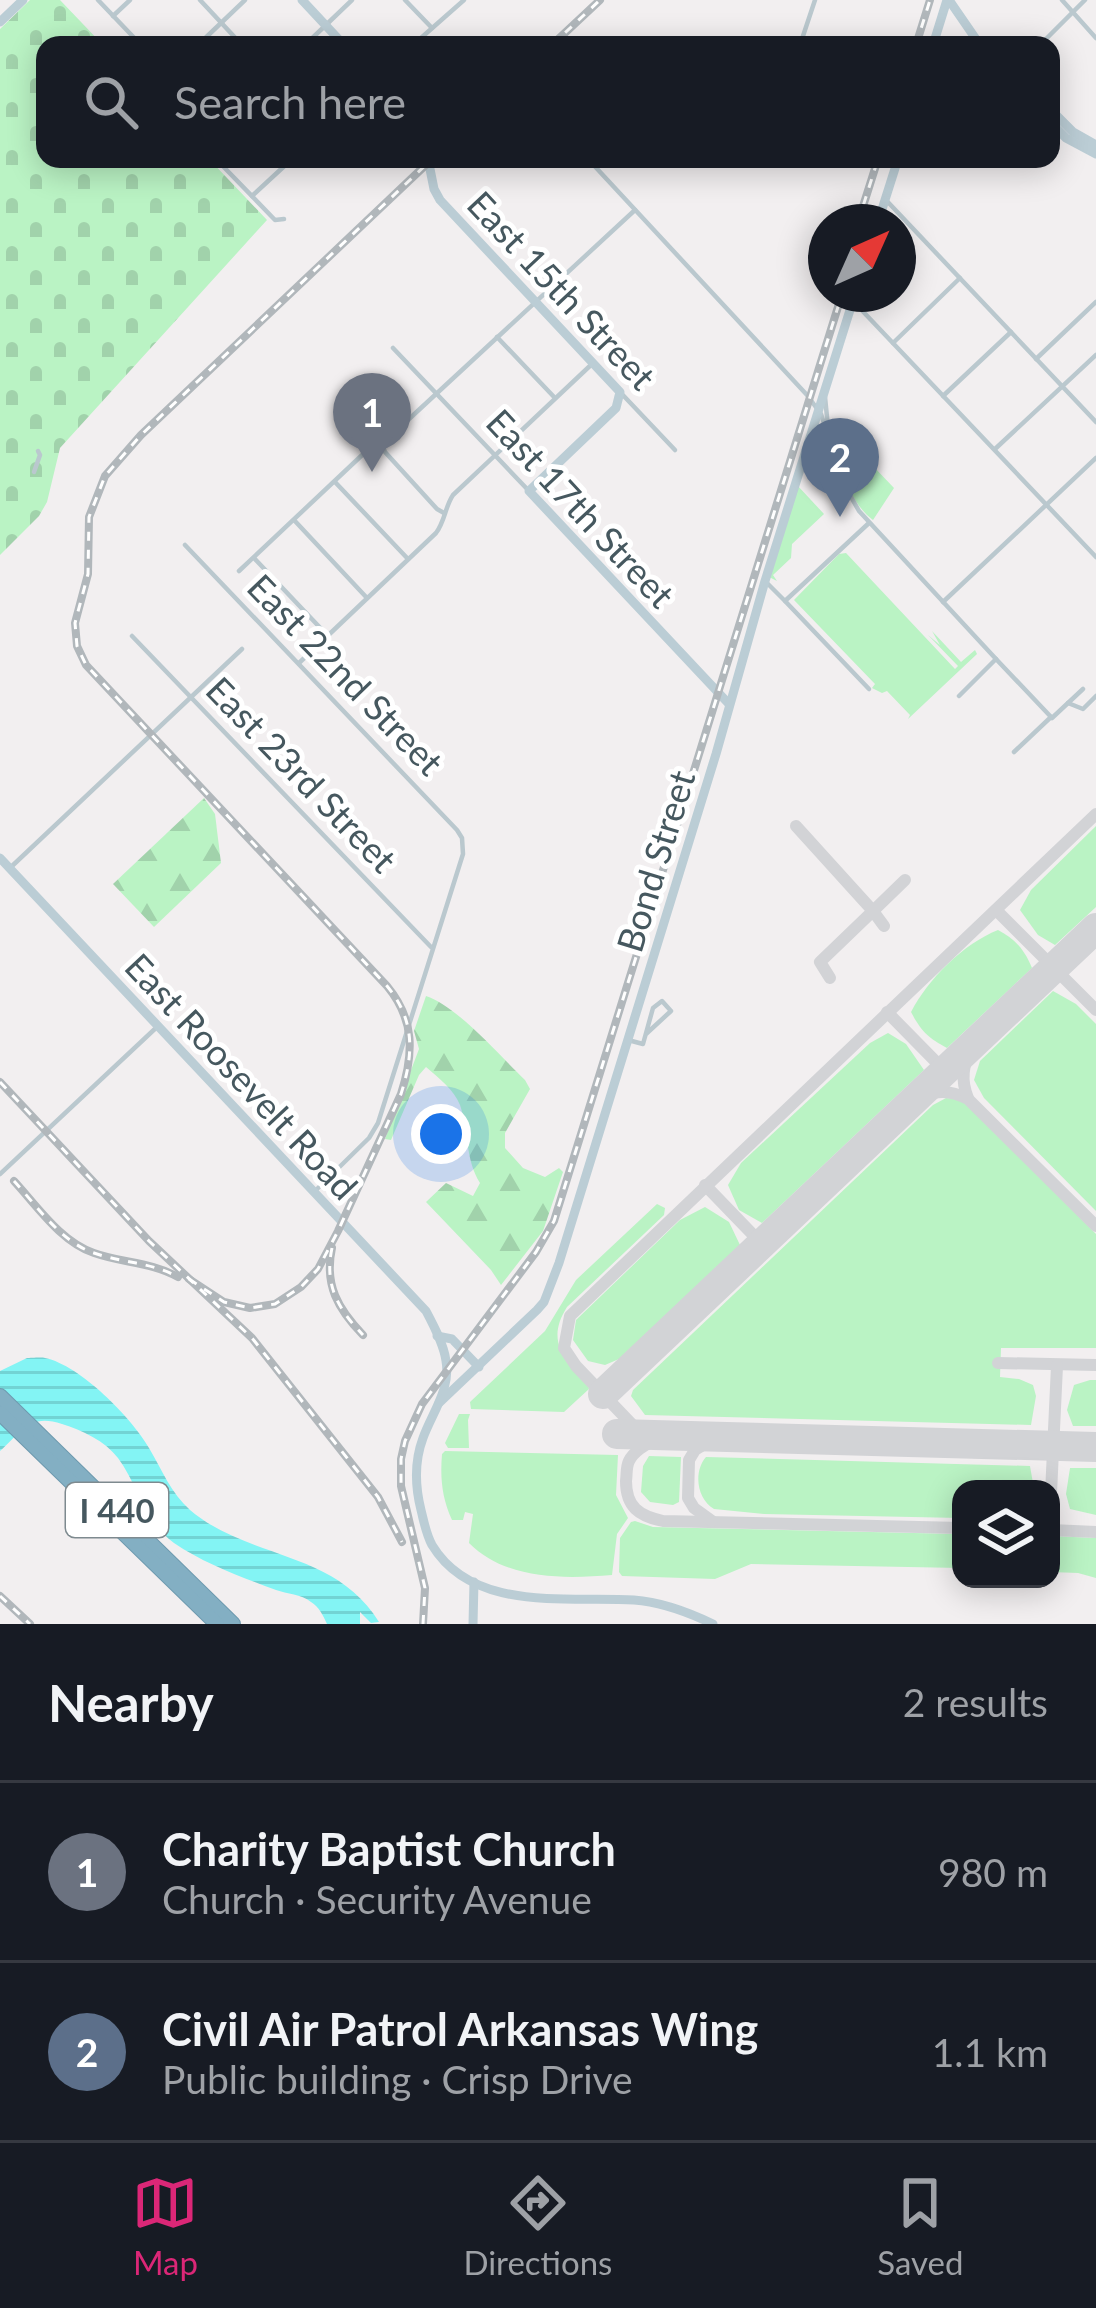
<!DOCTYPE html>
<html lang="en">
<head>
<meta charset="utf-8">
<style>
  body { margin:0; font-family:Lato,sans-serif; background:#20242c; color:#f1f3f6 }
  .controls { position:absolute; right:36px; bottom:36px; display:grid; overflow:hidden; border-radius:24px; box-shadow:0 6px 30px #0003 }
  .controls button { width:108px; height:108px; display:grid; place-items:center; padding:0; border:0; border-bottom:3px solid #363941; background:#171b24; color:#f1f3f6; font:60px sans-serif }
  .compass { position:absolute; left:808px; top:204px; width:108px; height:108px; border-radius:50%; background:#171b24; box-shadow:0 6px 30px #0003; rotate:45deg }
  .you { position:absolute; left:441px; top:1134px; width:42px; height:42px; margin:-30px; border:9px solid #fff; border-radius:50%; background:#1a73e8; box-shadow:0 0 0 18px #1a73e833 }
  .badge { display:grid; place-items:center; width:78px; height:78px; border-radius:50%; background:#db2777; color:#fff; font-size:39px; font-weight:700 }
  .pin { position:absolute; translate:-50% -99px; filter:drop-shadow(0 3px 6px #0008) }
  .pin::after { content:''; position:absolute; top:63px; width:42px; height:36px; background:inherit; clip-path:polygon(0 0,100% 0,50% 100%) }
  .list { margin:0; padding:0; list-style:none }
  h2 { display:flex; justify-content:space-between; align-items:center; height:156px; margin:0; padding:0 48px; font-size:51px }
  h2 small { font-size:39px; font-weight:400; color:#9ea1a6 }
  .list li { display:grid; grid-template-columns:78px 1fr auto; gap:36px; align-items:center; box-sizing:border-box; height:180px; padding:0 48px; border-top:3px solid #363941 }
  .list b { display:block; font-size:45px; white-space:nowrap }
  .list p { margin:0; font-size:39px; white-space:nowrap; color:#9ea1a6 }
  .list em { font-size:39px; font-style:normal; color:#9ea1a6 }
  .icon { flex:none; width:66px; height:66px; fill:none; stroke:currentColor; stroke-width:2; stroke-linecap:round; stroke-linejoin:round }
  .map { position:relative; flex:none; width:1096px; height:1624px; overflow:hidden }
  .search { position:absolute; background:#171b24; box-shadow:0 6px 30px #0003; left:36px; right:36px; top:36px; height:132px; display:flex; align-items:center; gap:30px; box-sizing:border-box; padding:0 42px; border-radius:24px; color:#9ea1a6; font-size:45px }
  .sheet { height:516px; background:#171b24 }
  nav { display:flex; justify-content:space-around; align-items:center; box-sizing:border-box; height:168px; border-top:3px solid #363941; background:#171b24; font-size:33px; color:#9ea1a6 }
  nav a { display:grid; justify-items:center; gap:6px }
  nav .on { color:#db2777 }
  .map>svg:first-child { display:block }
  .grass { fill:#baf3c4 }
  .forest { fill:url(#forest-firs) }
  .cemetery { fill:url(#cemetery-stones) }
  .water { fill:url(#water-rules) }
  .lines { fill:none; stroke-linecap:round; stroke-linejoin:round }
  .taxiway { stroke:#d2d3d6; stroke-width:12 }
  .runway { stroke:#d2d3d6; stroke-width:30 }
  .highway-casing { stroke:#6e9aaf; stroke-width:16 }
  .street { stroke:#bac8ce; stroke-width:4.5 }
  .secondary { stroke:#bbcdd5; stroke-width:9 }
  .highway { stroke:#83afc3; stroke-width:14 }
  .rail-casing { stroke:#b1b7bb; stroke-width:8 }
  .rail { stroke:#fff; stroke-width:3; stroke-dasharray:9; stroke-linecap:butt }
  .labels { text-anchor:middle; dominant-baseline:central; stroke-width:10; stroke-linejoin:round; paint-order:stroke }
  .shield { fill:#fff; stroke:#7e8a8f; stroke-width:3 }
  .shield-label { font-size:33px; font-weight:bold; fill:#46585f }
  .street-label { font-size:36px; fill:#46585f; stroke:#fff }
</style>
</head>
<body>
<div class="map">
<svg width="1096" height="1624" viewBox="0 0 1096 1624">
  <defs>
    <pattern id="forest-firs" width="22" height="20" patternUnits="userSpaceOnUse" patternTransform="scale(3)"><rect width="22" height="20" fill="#baf3c4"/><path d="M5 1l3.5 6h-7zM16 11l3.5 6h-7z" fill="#a1d2ab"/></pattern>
    <pattern id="cemetery-stones" width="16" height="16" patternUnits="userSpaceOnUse" patternTransform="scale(3)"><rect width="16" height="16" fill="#baf3c4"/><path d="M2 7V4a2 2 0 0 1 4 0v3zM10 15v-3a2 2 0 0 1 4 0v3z" fill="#a1d2ab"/></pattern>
    <pattern id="water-rules" width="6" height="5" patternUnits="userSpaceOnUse" patternTransform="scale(3)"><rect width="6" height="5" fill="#83f4f4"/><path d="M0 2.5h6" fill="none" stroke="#72d3d4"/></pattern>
  </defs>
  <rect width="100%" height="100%" fill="#f2eff0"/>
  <g class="grass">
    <path d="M831 422 894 488 873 520C845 499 838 456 831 422Z"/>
    <polygon points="797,485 824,514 792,544 791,558 773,575 777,581 769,577"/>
    <polygon points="846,553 955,669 958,666 928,635 940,645 932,631 961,662 975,650 977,654 908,719 910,715 887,691 882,693 872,688 875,684 794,600 839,554"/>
    <polygon points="1096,826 1096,907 1055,945 1038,935 1020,910 1031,890"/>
    <path d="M998 930C1016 940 1024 949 1032 968L947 1048C928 1038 921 1031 911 1012 928 979 963 944 998 930Z"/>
    <polygon points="1053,991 1076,1004 1096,1024 1096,1211 984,1098 974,1080 980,1061"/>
    <polygon points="888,1033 906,1044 924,1070 762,1223 739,1210 728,1185 741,1163 870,1043"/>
    <polygon points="946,1098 958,1099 968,1105 1096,1234 1096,1348 1001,1348 1000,1377 1019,1379 1033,1385 1036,1396 1031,1425 645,1415 631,1396 633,1390 933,1105"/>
    <path d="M657 1204 665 1208 664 1215 567 1307C545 1342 565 1359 588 1384L589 1389 564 1412 471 1409 470 1402 545 1331 576 1280Z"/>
    <polygon points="705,1207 729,1222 740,1245 619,1359 605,1365 588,1361 573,1340 576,1320 680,1220"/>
    <polygon points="1090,1380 1096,1380 1096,1426 1073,1426 1067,1410 1074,1385"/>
    <polygon points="459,1414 470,1414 468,1420 469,1448 448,1448 445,1443"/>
    <path d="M445 1451 618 1455 616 1495 628 1518 617 1534 612 1575C563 1579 506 1580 469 1543L473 1514 465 1512 463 1520H452C442 1498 440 1479 442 1454Z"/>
    <polygon points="649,1456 681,1457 679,1502 673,1505 650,1502 641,1492 643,1466"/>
    <path d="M706 1457 1030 1466 1034 1489H961V1518L764 1514 714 1509C697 1499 693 1472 706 1457Z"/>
    <polygon points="1070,1468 1096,1468 1096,1515 1070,1509 1066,1494"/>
    <polygon points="635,1521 653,1527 957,1534 961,1535 961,1568 751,1564 715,1579 622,1576 619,1572 620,1538 631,1522"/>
    <polygon points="1051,1536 1096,1538 1096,1578 1078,1573 1051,1572"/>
  </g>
  <g class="forest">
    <polygon points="204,798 215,814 221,863 154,927 113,884"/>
    <path d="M426 996C457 1006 500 1056 525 1080L530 1089 505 1133V1148L523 1168 545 1177 559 1168 563 1172 543 1231 501 1285 491 1270 426 1202 446 1183 473 1196 480 1183C465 1159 469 1132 460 1105 454 1090 439 1078 426 1067L419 1075 391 1140 385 1139 419 1049 414 1031Z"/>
  </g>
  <polygon class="cemetery" points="30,0 60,0 103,45 45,45 45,159 209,159 267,220 60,448 47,502 39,516 0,555 0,29"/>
  <path class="water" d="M27 1358C30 1358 42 1357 45 1358 80 1365 132 1418 149 1448 162 1470 171 1493 190 1510 249 1560 335 1550 379 1622L371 1623 360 1612V1624H327C323 1615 319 1607 311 1602 301 1594 287 1594 276 1590 241 1577 205 1564 174 1543 145 1522 138 1485 118 1458 105 1441 82 1430 62 1424 30 1413 22 1431 0 1451V1371Z"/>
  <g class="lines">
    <g class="taxiway">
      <polyline points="796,826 873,911 820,962 830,978"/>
      <polyline points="996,910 1096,1010"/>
      <polyline points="884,926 873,911 905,880"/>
      <polyline points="887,1012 945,1071"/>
      <path d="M917 1097C938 1091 948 1089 968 1099L1096 1226"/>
      <path d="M968 1098C960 1079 964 1066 970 1047"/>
      <polyline points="705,1185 762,1244"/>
      <polyline points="998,1363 1096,1365"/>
      <polyline points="642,1435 576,1366 564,1348 570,1316 1096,814"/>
      <path d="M662 1435C651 1442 635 1449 629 1461 626 1467 627 1474 626 1481 626 1507 639 1516 663 1521L961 1528"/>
      <polyline points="1051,1493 1057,1366"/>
      <polyline points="712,1521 694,1508 688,1498 689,1460 695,1450 716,1437"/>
      <polyline points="1051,1530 1096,1532"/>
    </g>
    <g class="runway">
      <polyline points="603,1394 1096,928"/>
      <polyline points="617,1434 1096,1447"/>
    </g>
    <defs>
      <g id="highway">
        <polyline points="0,1396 233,1624"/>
        <polyline points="0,1413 217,1624"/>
      </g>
    </defs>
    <use href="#highway" class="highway-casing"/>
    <g class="street">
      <polyline points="98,0 141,45"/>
      <polyline points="200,0 242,45"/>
      <polyline points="405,0 432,28"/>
      <polyline points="1062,0 1096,38"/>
      <polyline points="113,16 130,0"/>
      <polyline points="198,45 245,0"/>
      <polyline points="305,45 352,0"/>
      <polyline points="413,45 464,0"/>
      <polyline points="800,45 815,0"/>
      <polyline points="1040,45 1085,0"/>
      <polyline points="216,159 275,220 284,219"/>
      <polyline points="588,159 807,395 821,414 842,481 859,511 996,659 959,696"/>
      <polyline points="252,196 292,159"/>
      <polyline points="885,199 1096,422"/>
      <polyline points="853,301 1096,557"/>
      <polyline points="497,337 555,398"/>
      <polyline points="893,343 960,278"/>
      <polyline points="393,348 529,491"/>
      <polyline points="1036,359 1096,302"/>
      <polyline points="620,392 675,450"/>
      <polyline points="943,396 1011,332"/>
      <polyline points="825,397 828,427"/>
      <polyline points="382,444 385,452 437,509 444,513"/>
      <polyline points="995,449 1096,355"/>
      <polyline points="34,472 40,455 38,451"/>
      <polyline points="335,482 408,559"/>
      <polyline points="294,520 367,598"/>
      <polyline points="185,545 457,830 462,838 463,854 378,1123 369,1138 314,1192"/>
      <polyline points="254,558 327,635"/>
      <polyline points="239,571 360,457 371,447 382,444 635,210"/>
      <polyline points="765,581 785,601"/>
      <polyline points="943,602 1096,458"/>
      <polyline points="132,636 431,947"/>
      <polyline points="996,659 1052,718 1083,689"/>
      <path d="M299 663 436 533C445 521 445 507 453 495L593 363"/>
      <polyline points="869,689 785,601 869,523"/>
      <polyline points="1068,703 1083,709 1096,696"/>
      <polyline points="1014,752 1051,717"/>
      <polyline points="11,867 242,649"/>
      <polyline points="628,1040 643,1044 653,1008 662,1001 671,1011 646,1034"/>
      <polyline points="0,1174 158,1026"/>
    </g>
    <g class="secondary">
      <polyline points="302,0 344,45"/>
      <polyline points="949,0 980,45"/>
      <polyline points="0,22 23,0"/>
      <polyline points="933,45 947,0"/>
      <polyline points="1051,110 1073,132 1096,145"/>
      <polyline points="1051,123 1066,138 1096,154"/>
      <polyline points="428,159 434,189 440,200 620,392 616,408 529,491 729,704"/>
      <polyline points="878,222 898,159"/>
      <path d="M0 858 426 1311C434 1326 444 1345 446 1361 451 1389 432 1413 423 1438 414 1462 415 1486 421 1510 424 1522 426 1534 432 1545 473 1613 568 1596 634 1600 662 1602 688 1612 713 1624"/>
      <polyline points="437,1336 452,1339 479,1367"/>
      <polyline points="439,1403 537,1310 544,1302 559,1263 716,754 765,581 855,294"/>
      <polyline points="473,1624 474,1582"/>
    </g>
    <use href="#highway" class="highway"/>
    <defs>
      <g id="rail">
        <polyline points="552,45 600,0"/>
        <polyline points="916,45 930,0"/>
        <polyline points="858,222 878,159"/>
        <polyline points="0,1082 149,1241 252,1338 378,1497 402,1542"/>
        <path d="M14 1181C37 1206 61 1242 94 1253 122 1263 151 1262 178 1277"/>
        <path d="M332 1248C324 1285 338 1309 363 1335"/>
        <path d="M189 1279 224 1302 250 1308 275 1304 301 1287 318 1269 338 1231 401 1094C414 1053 415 1020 387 986L86 665 77 646 75 623 88 574 89 517 105 476 141 435 432 159"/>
        <polyline points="0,1596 30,1624"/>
        <polyline points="423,1624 425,1588 401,1486 401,1459 405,1441 422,1404 536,1252 554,1221 842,294"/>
      </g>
    </defs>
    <use href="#rail" class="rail-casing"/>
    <use href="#rail" class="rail"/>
  </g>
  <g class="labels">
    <rect class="shield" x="66" y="1483" width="102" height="54" rx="9"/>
    <g class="shield-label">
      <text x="117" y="1510">I 440</text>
    </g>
    <g class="street-label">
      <text transform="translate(562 290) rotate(47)">East 15th Street</text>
      <text transform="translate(581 508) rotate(47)">East 17th Street</text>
      <text transform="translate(346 674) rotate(46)">East 22nd Street</text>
      <text transform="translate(302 774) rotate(46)">East 23rd Street</text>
      <text transform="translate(655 861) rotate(-73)">Bond Street</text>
      <text transform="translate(242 1076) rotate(47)">East Roosevelt Road</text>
    </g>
  </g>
</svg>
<div class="controls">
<button><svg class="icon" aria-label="layers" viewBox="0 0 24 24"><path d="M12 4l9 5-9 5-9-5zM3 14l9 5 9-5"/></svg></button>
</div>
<svg class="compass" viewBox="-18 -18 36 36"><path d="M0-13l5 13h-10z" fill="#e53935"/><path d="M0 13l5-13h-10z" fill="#9ea1a6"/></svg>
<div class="you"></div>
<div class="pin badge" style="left:372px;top:472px;background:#6b7280">1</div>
<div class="pin badge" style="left:840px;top:517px;background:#5c6f8a">2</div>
<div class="search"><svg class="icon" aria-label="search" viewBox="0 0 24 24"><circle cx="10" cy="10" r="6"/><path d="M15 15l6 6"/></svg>Search here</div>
</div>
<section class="sheet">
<h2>Nearby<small>2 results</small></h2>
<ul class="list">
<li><span class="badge" style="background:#6b7280">1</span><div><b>Charity Baptist Church</b><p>Church · Security Avenue</p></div><em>980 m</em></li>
<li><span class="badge" style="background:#5c6f8a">2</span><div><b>Civil Air Patrol Arkansas Wing</b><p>Public building · Crisp Drive</p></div><em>1.1 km</em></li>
</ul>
</section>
<nav>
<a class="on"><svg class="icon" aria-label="map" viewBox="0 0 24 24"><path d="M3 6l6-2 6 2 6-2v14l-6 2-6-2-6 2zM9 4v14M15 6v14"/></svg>Map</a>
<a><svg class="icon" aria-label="directions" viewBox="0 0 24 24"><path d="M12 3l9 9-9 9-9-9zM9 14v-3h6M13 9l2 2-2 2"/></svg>Directions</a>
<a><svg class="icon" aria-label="saved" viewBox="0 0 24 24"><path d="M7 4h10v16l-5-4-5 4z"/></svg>Saved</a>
</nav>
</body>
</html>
